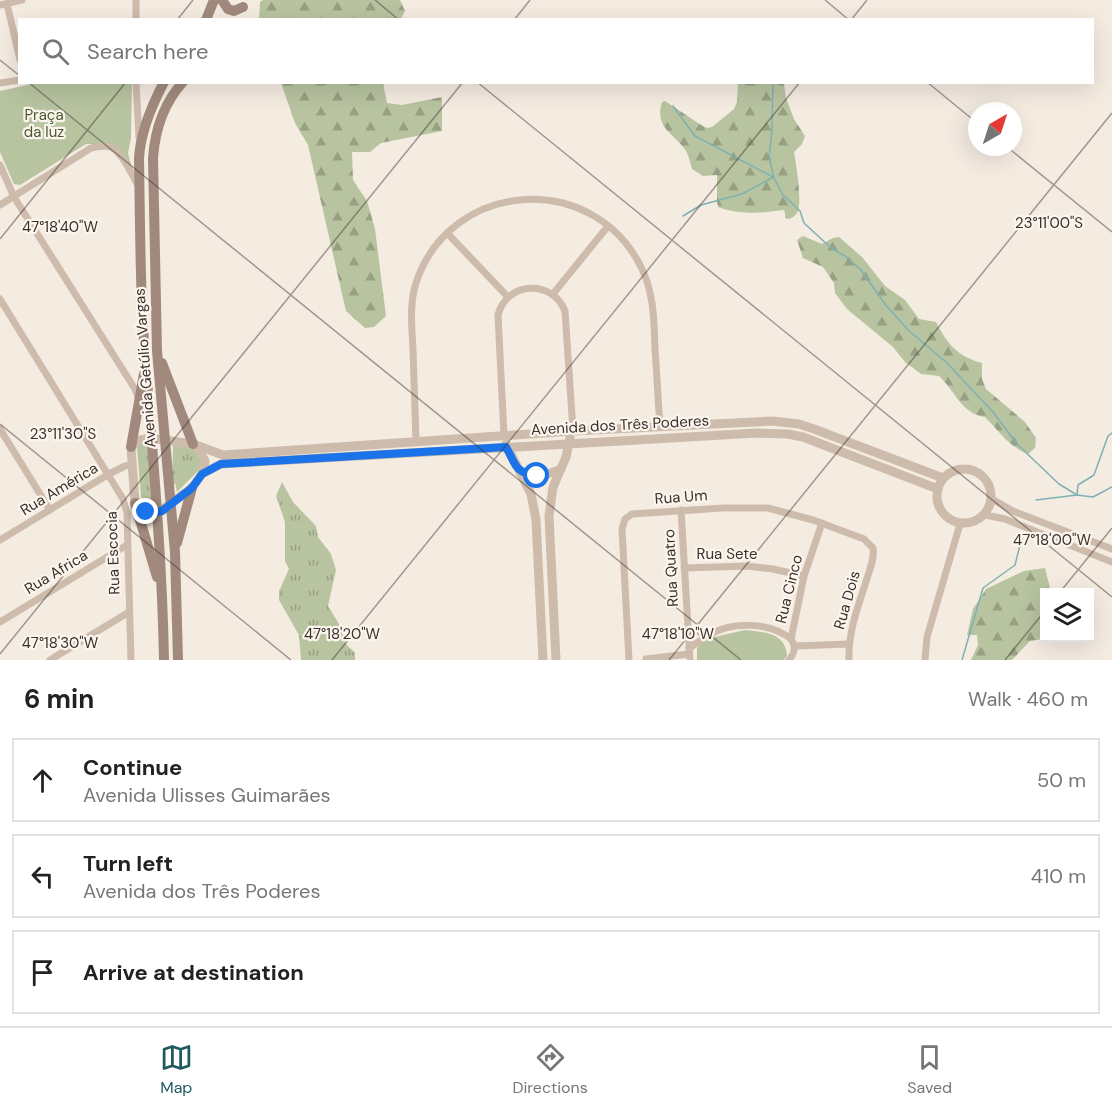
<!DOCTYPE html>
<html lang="en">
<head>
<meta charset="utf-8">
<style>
  body { margin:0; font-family:"DM Sans",sans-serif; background:#f2f2f2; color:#222 }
  .controls { position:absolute; right:18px; bottom:18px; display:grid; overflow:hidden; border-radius:0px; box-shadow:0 6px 24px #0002 }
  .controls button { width:54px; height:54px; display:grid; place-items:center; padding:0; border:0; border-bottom:2px solid #e0e0e0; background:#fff; color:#222; font:30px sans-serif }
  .compass { position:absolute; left:968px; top:102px; width:54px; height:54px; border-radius:50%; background:#fff; box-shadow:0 6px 24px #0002; rotate:39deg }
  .stop { position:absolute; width:18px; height:18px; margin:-14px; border:4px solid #1a73e8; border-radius:50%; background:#fff }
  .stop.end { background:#1a73e8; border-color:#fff; box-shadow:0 2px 6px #0008 }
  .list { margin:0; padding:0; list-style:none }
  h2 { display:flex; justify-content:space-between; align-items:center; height:78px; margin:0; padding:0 24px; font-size:26px }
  h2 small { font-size:20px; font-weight:400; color:#767676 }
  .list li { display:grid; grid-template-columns:39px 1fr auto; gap:18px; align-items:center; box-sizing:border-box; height:84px; margin:0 12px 12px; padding:0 12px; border:2px solid #e0e0e0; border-radius:0px }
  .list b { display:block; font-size:22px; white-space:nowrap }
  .list p { margin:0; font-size:20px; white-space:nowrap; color:#767676 }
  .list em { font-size:20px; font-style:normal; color:#767676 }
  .icon { flex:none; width:33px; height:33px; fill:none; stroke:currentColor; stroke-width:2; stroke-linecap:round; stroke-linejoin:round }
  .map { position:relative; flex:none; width:1112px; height:660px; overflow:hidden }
  .search { position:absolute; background:#fff; box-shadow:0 6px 24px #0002; left:18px; right:18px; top:18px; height:66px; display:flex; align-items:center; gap:15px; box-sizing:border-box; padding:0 21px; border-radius:0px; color:#767676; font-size:22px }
  .sheet { height:366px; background:#fff }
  nav { display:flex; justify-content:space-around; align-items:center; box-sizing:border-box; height:84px; border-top:2px solid #e0e0e0; background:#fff; font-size:16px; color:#767676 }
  nav a { display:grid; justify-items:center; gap:3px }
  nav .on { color:#1f5a5e }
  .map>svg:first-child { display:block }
  .grass { fill:url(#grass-tufts) }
  .forest { fill:url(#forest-firs) }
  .park { fill:#b8c4a0 }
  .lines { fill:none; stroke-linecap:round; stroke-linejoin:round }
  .stream { stroke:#7fb0b2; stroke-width:1.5 }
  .minor { stroke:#cdbbac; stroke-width:7 }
  .tertiary { stroke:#cdbbac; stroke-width:9 }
  .secondary { stroke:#a18a7d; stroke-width:10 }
  .route { stroke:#1a73e8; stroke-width:8 }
  .ticks { fill:none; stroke:#3b302b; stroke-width:1.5; stroke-opacity:0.45 }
  .labels { text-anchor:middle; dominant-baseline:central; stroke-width:4.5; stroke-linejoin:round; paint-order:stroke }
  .park-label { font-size:15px; fill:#4a5a2e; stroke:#fbf5ee }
  .street-label { font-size:15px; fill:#3b302b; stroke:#fbf5ee }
  .ticks-label { font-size:15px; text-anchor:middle; fill:#3b302b; stroke:#fbf5ee; stroke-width:4.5; stroke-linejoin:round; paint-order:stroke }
</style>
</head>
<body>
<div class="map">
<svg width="1112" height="660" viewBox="0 0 1112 660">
  <defs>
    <pattern id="grass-tufts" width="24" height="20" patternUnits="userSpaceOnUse" patternTransform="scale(1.5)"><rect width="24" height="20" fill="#b8c4a0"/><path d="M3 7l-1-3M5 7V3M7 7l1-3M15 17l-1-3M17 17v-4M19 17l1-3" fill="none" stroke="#97a083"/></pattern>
    <pattern id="forest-firs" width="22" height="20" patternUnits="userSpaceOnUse" patternTransform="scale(1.5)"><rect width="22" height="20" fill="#b8c4a0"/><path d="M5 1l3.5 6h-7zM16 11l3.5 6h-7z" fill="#97a083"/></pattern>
  </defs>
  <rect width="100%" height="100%" fill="#f4ebe1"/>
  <g class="grass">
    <polygon points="147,441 153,507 145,505 141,496 137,448 140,444"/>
    <path d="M173 446C191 447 200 446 201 468L177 492 175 483 172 487Z"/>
    <polygon points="282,482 293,502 316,526 318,537 331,554 336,570 328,606 339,624 346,644 355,653 355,660 301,660 299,635 279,600 279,591 289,569 285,561 285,522 276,496"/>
  </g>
  <g class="forest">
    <polygon points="263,0 400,0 405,11 401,19 259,19 260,2"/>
    <polygon points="281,83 383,83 387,103 402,105 442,97 442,131 381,143 370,152 352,152 353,180 367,201 375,229 386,316 374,327 365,328 346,311 308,145 295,123"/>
    <path d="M738 83H784L786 98 794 119 805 136 802 144 794 152C796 164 803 204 797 213 795 216 792 218 789 219L785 218V212L783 210C763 213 738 215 718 207L717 202V175L703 176 692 169C690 163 689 156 686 151 674 133 654 128 662 102L665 101 701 125 707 128 712 127 734 109 737 102Z"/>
    <path d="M803 236 822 244 833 238 839 237 862 257 885 286 905 300 919 319 936 322C948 345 957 356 982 363V379L986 389 1025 422 1036 438 1035 448 1028 454C1008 446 1000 432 985 417 962 414 955 391 939 376L921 374 905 362 893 347 847 309 835 293 834 283 823 267 803 258 797 240Z"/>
    <polygon points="1045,568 1051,592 1044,592 1044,638 1050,638 1030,641 1012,660 971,660 978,645 977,635 967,635 973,609 986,589 1024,571"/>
  </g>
  <g class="park">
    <polygon points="36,83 132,83 131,138 128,153 132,169 123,155 94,144 86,144 20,185 14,184 0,152 0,91"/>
    <path d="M745 630C764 632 786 633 787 656L784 660H697V648L706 639Z"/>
  </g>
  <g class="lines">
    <g class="stream">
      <polyline points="773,82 772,131 769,157 774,178 783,195 800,211 804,223 831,248 845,256 861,270 885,304 908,330 947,363 993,412 1017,444 1059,484 1077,495 1036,500"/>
      <polyline points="673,106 695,136 773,177"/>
      <polyline points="683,216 701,205 742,194 772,178"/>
      <polyline points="1112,433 1108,436 1094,475 1078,485 1077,495 1093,497 1112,487"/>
      <polyline points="962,660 983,588 1015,565 1023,533"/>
    </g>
    <g class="minor">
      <polyline points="136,0 136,20"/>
      <polyline points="7,4 20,60"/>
      <polyline points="0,5 22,0"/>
      <polyline points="136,82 139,137"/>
      <polyline points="0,83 20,80"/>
      <polyline points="0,165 14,197 135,389 138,397"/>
      <path d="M0 205 91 148C96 147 102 146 107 146 121 148 131 174 138 185"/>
      <polyline points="447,233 508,297"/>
      <polyline points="553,294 608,226"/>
      <polyline points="0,299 123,499 127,513 131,660"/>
      <polyline points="0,429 50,510"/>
      <path d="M504 435 498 315C507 281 552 279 565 311L573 431"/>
      <path d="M416 441C415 411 414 380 413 350 412 327 409 305 416 283 450 180 591 170 640 265 654 291 654 320 655 349 657 375 658 401 660 426"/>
      <polyline points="992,499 1013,511 1112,549"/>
      <polyline points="681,510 690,660"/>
      <polyline points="985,515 1005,519 1112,562"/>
      <polyline points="0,540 109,474 125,466 132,464"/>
      <polyline points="684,568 747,566 773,569 804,576"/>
      <polyline points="0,622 127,545"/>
      <polyline points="688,629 709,635"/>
      <polyline points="795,646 849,644"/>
      <path d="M689 648C696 644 702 639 709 635 733 621 769 622 791 639"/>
      <polyline points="646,659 689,654"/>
      <polyline points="50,660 129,612"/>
      <path d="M629 660 622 529 625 519 632 514 723 508H768L813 520 864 539 873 548C875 560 868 573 865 585 857 609 848 634 849 660"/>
      <path d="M789 660C795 653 796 647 791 639L804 576 822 523"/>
      <polyline points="925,660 927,637 960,524"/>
    </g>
    <g class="tertiary">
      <polyline points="506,444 531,494 536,520 543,660"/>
      <polyline points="197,447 205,461 202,474"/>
      <circle cx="964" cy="496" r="27"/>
      <path d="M519 470C534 478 545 476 561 469"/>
      <polyline points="938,489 803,437 788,434 757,433 221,464 202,474 192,488 158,513 146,512 135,503 131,447 140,440 150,438 193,444 223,455 573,431 772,421 799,424 814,429 943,478"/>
      <polyline points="556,660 549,516 553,487 566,457 570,438"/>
    </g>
    <g class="secondary">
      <polyline points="222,0 228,9 234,11 243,7"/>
      <polyline points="206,20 214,0"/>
      <path d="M164 82C152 105 140 133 139 159 140 215 140 272 143 328 151 438 162 549 164 660"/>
      <polyline points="162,363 193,444"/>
      <polyline points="131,447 144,374"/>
      <polyline points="135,503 157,577"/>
      <polyline points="177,543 192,488"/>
      <path d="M178 660 175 552 157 351 153 158C155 130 163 104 183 82"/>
    </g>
  </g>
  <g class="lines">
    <path class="route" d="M146 512 153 513 162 511 192 488 202 474 221 464 506 447C516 465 515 473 537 476"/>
  </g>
  <path class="ticks" d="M375 0 399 20M825 0 849 20M177 20 193 0M514 20 530 0M851 20 867 0M0 60 20 76M28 82 741 660M477 82 1112 597M927 82 977 123M1007 147 1112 232M0 239 126 82M0 424 291 660M1060 592 1112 528M0 654 463 82M332 660 800 82M669 660 1112 113M1005 660 1044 612"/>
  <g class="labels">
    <g class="park-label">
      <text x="44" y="115">Praça<tspan x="44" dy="17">da luz</tspan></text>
    </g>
    <g class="street-label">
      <text transform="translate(145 368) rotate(-94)">Avenida Getúlio Vargas</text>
      <text transform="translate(620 425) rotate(-3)">Avenida dos Três Poderes</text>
      <text transform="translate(59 489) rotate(-31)">Rua América</text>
      <text transform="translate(681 497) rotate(-4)">Rua Um</text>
      <text transform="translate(113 553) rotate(-92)">Rua Escocia</text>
      <text x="727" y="554">Rua Sete</text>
      <text transform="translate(671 568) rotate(-93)">Rua Quatro</text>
      <text transform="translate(56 572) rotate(-31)">Rua Africa</text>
      <text transform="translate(789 589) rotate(-76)">Rua Cinco</text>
      <text transform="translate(847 600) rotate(-74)">Rua Dois</text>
    </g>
  </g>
  <g class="ticks-label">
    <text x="1049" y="228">23°11'00"S</text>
    <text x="60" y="232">47°18'40"W</text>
    <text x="63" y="439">23°11'30"S</text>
    <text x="1052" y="545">47°18'00"W</text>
    <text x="342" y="639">47°18'20"W</text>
    <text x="678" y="639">47°18'10"W</text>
    <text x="60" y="648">47°18'30"W</text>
  </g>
</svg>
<div class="controls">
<button><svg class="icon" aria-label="layers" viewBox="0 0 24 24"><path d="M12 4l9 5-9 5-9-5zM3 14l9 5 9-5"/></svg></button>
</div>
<svg class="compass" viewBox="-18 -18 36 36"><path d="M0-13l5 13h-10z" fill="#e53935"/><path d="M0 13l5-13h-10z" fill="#767676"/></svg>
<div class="stop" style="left:537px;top:476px"></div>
<div class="stop end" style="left:146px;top:512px"></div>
<div class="search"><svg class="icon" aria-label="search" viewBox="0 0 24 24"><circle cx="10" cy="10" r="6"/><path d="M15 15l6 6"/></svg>Search here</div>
</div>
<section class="sheet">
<h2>6 min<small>Walk · 460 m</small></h2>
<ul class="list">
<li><svg class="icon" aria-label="ahead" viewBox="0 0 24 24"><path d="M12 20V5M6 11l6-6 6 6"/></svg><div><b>Continue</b><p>Avenida Ulisses Guimarães</p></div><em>50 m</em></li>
<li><svg class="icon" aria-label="left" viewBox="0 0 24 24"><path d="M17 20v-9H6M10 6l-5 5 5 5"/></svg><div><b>Turn left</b><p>Avenida dos Três Poderes</p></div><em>410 m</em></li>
<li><svg class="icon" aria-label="arrive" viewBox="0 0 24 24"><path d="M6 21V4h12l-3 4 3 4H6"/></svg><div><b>Arrive at destination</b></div></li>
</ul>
</section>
<nav>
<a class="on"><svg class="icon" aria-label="map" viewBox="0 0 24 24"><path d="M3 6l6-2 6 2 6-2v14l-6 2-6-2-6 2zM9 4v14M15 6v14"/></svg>Map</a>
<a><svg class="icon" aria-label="directions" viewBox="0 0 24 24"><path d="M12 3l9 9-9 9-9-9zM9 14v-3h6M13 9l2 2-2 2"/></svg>Directions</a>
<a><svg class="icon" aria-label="saved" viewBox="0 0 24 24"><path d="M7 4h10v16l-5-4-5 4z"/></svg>Saved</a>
</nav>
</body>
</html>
